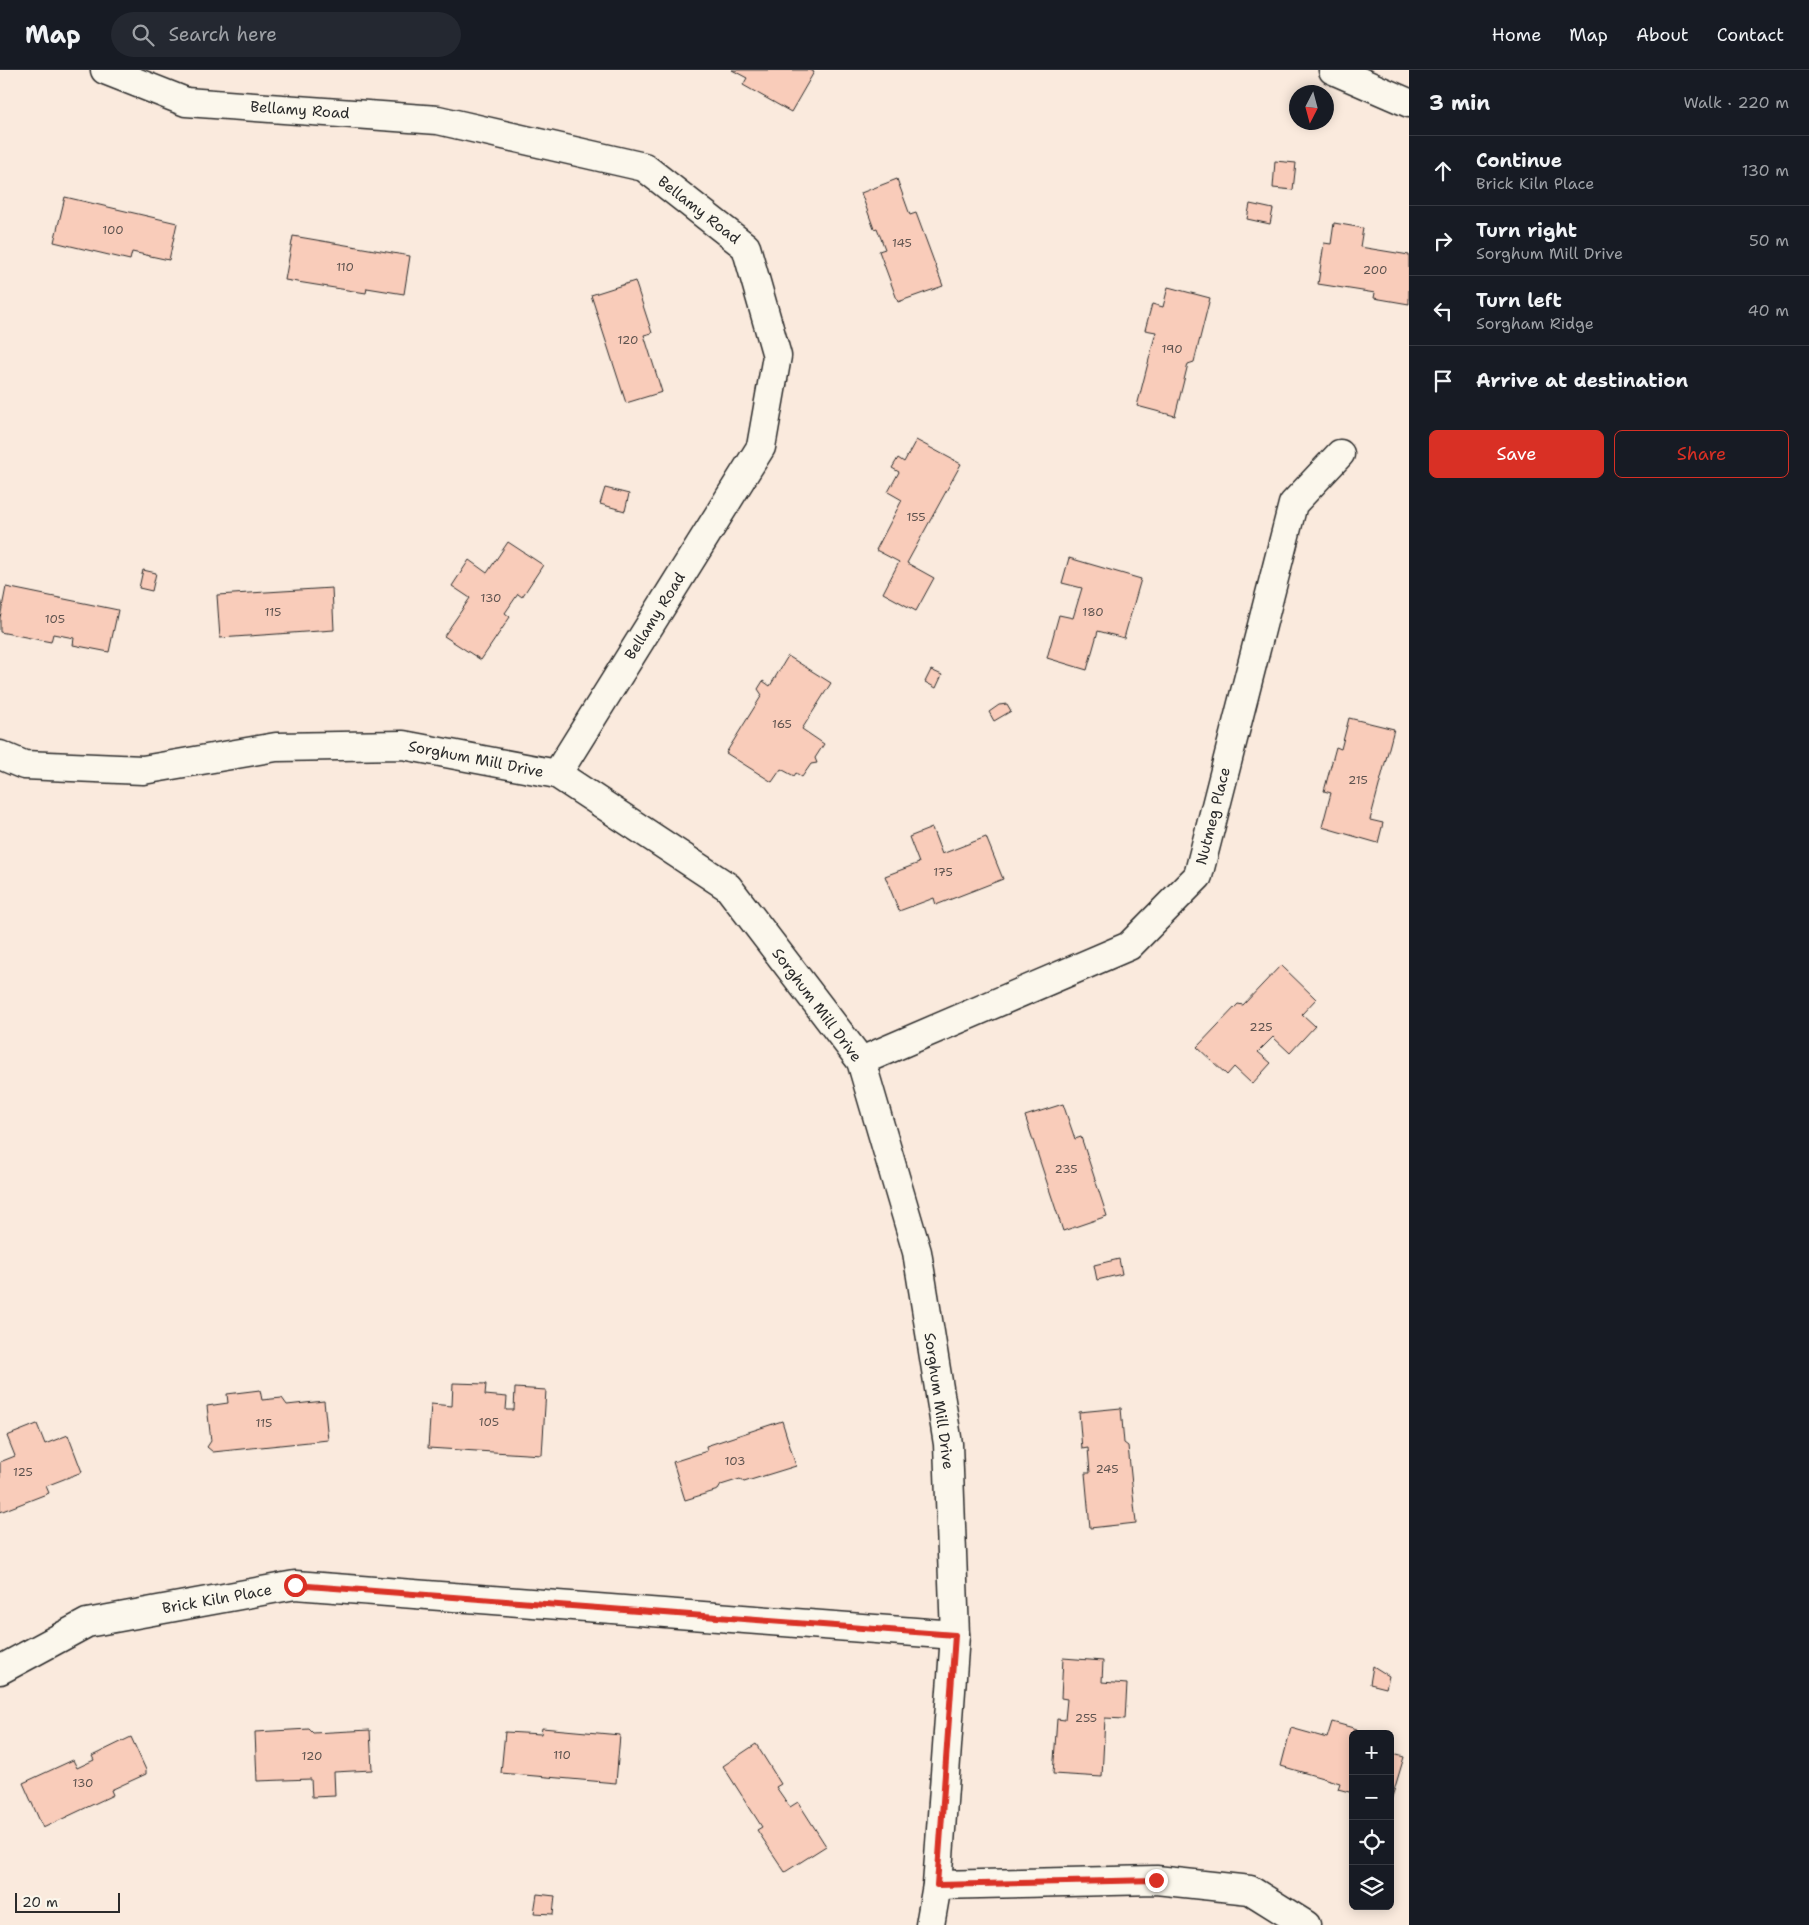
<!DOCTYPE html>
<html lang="en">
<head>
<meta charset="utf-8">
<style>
  body { margin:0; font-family:"Shantell Sans",sans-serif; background:#242831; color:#f1f3f6 }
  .controls { position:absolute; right:15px; bottom:15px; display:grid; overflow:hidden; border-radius:8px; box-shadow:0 2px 12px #0003 }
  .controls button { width:45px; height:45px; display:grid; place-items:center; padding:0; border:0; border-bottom:1px solid #363941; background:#171b24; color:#f1f3f6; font:25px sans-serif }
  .compass { position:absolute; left:1289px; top:15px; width:45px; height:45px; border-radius:50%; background:#171b24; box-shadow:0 2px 12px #0003; rotate:186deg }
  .scale { position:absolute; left:15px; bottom:12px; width:105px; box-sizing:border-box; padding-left:5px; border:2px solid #2b2b2b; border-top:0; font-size:14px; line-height:18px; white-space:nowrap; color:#2b2b2b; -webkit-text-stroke:4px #fbf7ec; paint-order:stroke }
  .stop { position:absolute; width:15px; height:15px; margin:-11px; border:4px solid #d93025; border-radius:50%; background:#fff }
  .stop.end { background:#d93025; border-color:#fff; box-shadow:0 1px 5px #0008 }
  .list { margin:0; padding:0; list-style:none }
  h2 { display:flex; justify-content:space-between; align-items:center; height:65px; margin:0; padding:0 20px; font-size:21px }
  h2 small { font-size:16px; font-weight:400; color:#9ea1a6 }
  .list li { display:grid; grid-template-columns:32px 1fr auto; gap:15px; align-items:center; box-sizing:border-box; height:70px; padding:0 20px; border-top:1px solid #363941 }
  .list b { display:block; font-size:19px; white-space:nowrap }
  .list p { margin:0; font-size:16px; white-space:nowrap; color:#9ea1a6 }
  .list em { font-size:16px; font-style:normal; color:#9ea1a6 }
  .actions { display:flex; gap:10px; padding:15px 20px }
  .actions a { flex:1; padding:11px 0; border:1px solid #d93025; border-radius:8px; text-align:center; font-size:18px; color:#d93025 }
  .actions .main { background:#d93025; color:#fff }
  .icon { flex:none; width:28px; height:28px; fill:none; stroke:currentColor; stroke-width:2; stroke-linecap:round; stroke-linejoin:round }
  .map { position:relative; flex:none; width:1409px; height:1855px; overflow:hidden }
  header { display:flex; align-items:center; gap:30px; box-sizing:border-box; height:70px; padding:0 25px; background:#171b24; border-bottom:1px solid #363941 }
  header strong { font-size:24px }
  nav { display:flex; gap:28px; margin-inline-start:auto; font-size:18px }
  .search { width:350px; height:45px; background:#242831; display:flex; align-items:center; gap:12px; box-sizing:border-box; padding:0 18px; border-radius:28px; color:#9ea1a6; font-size:19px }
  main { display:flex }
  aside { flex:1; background:#171b24 }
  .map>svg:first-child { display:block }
  .building { fill:#f9ccba; stroke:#2b2b2b }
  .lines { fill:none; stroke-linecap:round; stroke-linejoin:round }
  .minor-casing { stroke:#2b2b2b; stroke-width:31 }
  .minor { stroke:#fbf7ec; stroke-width:28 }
  .route { stroke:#d93025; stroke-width:6 }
  .labels { text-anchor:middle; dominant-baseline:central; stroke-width:4; stroke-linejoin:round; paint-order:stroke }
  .number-label { font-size:12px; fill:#5e534f }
  .street-label { font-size:15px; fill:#2b2b2b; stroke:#fbf7ec }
</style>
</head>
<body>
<header>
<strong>Map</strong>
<div class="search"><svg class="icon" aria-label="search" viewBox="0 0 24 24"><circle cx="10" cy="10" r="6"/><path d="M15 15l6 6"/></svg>Search here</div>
<nav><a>Home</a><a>Map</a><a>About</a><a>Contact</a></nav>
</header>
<main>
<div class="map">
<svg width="1409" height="1855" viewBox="0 0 1409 1855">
  <rect width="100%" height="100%" fill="#faeadd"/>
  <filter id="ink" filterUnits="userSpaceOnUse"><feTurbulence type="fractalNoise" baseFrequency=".02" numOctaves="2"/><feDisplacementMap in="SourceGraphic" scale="10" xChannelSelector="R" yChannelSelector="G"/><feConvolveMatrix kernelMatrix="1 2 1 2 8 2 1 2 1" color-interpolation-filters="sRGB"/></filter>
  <g filter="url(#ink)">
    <g class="building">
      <polygon points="732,0 810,0 814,2 791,42 743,15 747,8"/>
      <polygon points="1275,91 1296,93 1293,120 1273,118"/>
      <polygon points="897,109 910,145 916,143 943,216 898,232 879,181 885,179 877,158 874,159 861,123"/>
      <polygon points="65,127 177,153 169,190 132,182 130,190 54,172"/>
      <polygon points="1250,134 1273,139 1270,154 1247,149"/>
      <polygon points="1334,153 1363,158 1360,177 1409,185 1409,234 1374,228 1375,223 1318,214 1324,173 1331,174"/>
      <polygon points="293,166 410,186 404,224 367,218 366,223 285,210"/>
      <polygon points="635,211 652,263 644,265 662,322 626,333 591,225"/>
      <polygon points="1168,217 1210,228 1194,292 1188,294 1175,346 1137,336 1156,262 1145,260 1152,234 1163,237"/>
      <polygon points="916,370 961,394 907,493 934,508 916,541 883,523 899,492 876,480 902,430 888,422 899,402 892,398 898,388 904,392"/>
      <polygon points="605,418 629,424 625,441 600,434"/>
      <polygon points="508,472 543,495 522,527 518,524 505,543 510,547 481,590 444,566 470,528 452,516 469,490 487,503"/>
      <polygon points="1069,488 1141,509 1124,568 1098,561 1087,600 1047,588 1059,545 1073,548 1082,518 1062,513"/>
      <polygon points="143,500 156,503 152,521 139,518"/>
      <polygon points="6,517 118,540 109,582 73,575 74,568 53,564 51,572 0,562 0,548"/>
      <polygon points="332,518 334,560 220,568 217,525"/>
      <polygon points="788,586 831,613 802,659 824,674 815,688 817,693 811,694 802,707 796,703 794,706 781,699 772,712 726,683 762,625 758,619 763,611 770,616"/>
      <polygon points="931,600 942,605 936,618 925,612"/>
      <polygon points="1007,634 1011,641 994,651 989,642 999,635"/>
      <polygon points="1349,648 1394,659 1370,750 1383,753 1378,773 1322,757 1331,723 1324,721 1336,677 1341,679"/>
      <polygon points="932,758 942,784 986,767 1003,809 936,835 934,828 899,841 885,806 919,793 909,767"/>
      <polygon points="1281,895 1316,929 1302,944 1315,956 1290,983 1273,967 1258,982 1271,993 1252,1014 1234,997 1227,1005 1197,977 1238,934 1243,935"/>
      <polygon points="1063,1034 1075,1069 1081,1067 1107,1146 1063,1161 1025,1046"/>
      <polygon points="1119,1189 1122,1204 1097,1210 1094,1195"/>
      <polygon points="453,1313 486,1314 485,1325 507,1327 506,1340 514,1340 515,1318 546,1320 542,1385 428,1378 431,1334 452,1336"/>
      <polygon points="260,1320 262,1330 282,1328 287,1335 324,1331 328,1370 213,1382 207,1377 211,1371 207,1336 228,1333 227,1324"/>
      <polygon points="1121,1338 1124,1373 1128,1376 1136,1453 1090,1458 1085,1403 1090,1403 1088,1378 1082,1379 1079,1342"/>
      <polygon points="782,1351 796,1396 744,1412 740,1409 721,1415 718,1420 685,1430 673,1392 707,1381 706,1376"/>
      <polygon points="37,1354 45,1374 68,1365 82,1402 46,1416 49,1423 0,1442 0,1392 15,1386 7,1366"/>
      <polygon points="1063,1588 1103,1591 1102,1612 1127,1614 1125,1649 1105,1648 1102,1707 1053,1704 1057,1649 1065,1650 1067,1629 1061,1628"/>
      <polygon points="1373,1596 1389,1606 1386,1618 1370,1614"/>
      <polygon points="1332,1652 1357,1659 1356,1664 1353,1664 1353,1723 1338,1719 1340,1713 1281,1696 1291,1658 1327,1668"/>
      <polygon points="542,1658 620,1665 616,1713 501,1703 505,1662 541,1664"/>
      <polygon points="309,1659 313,1663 370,1660 372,1700 334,1702 335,1726 312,1727 311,1709 257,1711 255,1662"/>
      <polygon points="131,1667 146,1700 146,1704 111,1720 113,1725 43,1758 23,1713 73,1690 77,1698 94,1690 92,1686"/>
      <polygon points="756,1674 781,1714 776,1717 790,1737 798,1732 826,1776 785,1802 757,1760 762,1757 723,1696"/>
      <polygon points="1390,1683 1404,1687 1390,1734"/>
      <polygon points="537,1824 555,1826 553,1844 534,1843"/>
    </g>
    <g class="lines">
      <defs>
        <g id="minor">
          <polyline points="105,0 186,32 438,50 644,97 746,177 777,286 761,377 557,704"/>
          <polyline points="1333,0 1409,33"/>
          <polyline points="0,685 24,695 143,700 276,677 403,675 557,704 728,817 861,991 917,1182 948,1374 955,1565 937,1815 930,1855"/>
          <polyline points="861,991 1129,876 1198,806 1293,434 1340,384"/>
          <polyline points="0,1600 87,1553 295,1515 955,1565"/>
          <polyline points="937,1815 1156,1810 1250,1820 1306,1855"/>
        </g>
      </defs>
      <use href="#minor" class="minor-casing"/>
      <use href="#minor" class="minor"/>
    </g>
  </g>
  <g class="lines" filter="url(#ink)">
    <polyline class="route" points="295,1515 955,1565 937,1815 1156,1810"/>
  </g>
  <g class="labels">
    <g class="number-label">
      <text x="113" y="160">100</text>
      <text x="902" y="173">145</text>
      <text x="345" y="197">110</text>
      <text x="1375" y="200">200</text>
      <text x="628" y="270">120</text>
      <text x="1172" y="279">190</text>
      <text x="916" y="447">155</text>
      <text x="491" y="528">130</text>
      <text x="273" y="542">115</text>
      <text x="1093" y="542">180</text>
      <text x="55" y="549">105</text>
      <text x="782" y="654">165</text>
      <text x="1358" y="710">215</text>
      <text x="943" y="802">175</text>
      <text x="1261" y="957">225</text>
      <text x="1066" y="1099">235</text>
      <text x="489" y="1352">105</text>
      <text x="264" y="1353">115</text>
      <text x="735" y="1391">103</text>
      <text x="1107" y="1399">245</text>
      <text x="23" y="1402">125</text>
      <text x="1086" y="1648">255</text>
      <text x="562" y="1685">110</text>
      <text x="312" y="1686">120</text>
      <text x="83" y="1713">130</text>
    </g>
    <g class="street-label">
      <text transform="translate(300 40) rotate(4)">Bellamy Road</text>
      <text transform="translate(699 140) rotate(38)">Bellamy Road</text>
      <text transform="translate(655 546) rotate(-58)">Bellamy Road</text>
      <text transform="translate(476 689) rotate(11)">Sorghum Mill Drive</text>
      <text transform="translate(1213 746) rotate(-76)">Nutmeg Place</text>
      <text transform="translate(817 935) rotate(53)">Sorghum Mill Drive</text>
      <text transform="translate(939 1331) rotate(82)">Sorghum Mill Drive</text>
      <text transform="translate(217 1529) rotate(-10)">Brick Kiln Place</text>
    </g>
  </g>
</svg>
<div class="controls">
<button>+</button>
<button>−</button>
<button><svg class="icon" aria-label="locate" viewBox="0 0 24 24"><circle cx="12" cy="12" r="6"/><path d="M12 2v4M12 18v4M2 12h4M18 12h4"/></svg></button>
<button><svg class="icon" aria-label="layers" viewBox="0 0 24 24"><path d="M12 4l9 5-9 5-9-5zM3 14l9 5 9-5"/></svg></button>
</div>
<svg class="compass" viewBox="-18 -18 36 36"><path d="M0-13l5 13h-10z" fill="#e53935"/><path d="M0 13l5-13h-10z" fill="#9ea1a6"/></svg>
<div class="scale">20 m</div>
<div class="stop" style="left:295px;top:1515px"></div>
<div class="stop end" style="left:1156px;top:1810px"></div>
</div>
<aside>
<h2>3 min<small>Walk · 220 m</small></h2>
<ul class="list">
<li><svg class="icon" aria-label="ahead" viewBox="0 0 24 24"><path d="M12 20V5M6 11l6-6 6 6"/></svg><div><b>Continue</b><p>Brick Kiln Place</p></div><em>130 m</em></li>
<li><svg class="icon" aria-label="right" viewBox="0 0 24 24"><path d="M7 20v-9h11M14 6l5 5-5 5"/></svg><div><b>Turn right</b><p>Sorghum Mill Drive</p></div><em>50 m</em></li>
<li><svg class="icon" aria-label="left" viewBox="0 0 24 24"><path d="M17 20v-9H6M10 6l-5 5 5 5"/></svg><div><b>Turn left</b><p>Sorgham Ridge</p></div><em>40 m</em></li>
<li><svg class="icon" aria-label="arrive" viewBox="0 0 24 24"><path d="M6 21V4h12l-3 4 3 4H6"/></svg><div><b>Arrive at destination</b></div></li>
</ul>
<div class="actions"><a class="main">Save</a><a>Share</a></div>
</aside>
</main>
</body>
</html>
